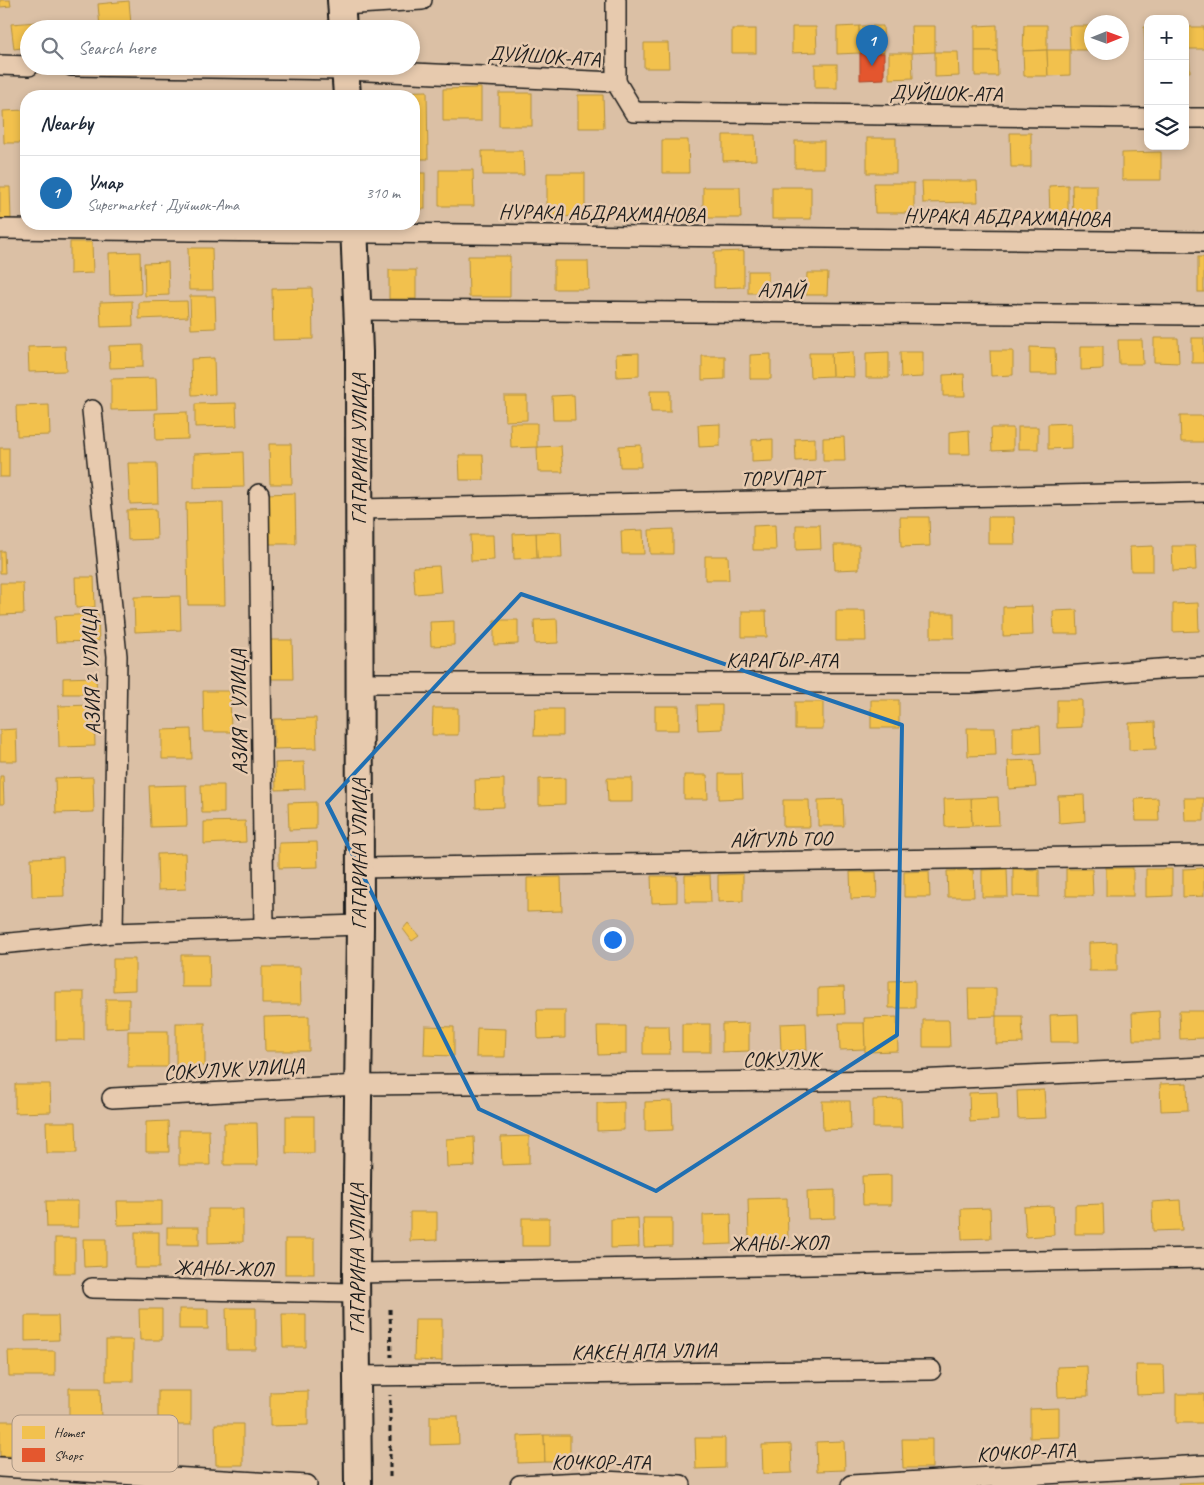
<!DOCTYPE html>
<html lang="en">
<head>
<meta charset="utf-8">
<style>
  body { margin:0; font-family:Caveat,sans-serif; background:#f2f2f3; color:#1f2937 }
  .controls { position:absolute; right:15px; top:15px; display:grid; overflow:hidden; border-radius:10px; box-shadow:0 2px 8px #0003 }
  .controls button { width:45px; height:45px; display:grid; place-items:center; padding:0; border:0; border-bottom:1px solid #e0e1e3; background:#fff; color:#1f2937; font:25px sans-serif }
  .compass { position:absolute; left:1084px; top:15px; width:45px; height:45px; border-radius:50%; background:#fff; box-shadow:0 2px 8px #0003; rotate:89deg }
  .you { position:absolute; left:612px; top:939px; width:18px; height:18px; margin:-12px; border:4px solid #fff; border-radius:50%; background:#1a73e8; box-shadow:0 0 0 8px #1a73e833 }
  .badge { display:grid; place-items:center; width:32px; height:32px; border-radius:50%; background:#1f6fb2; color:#fff; font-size:16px; font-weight:700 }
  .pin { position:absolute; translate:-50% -41px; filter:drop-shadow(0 1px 2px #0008) }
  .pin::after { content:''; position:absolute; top:26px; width:18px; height:15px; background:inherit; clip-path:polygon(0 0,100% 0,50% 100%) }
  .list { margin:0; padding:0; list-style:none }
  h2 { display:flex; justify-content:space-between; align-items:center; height:65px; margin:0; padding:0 20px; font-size:21px }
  h2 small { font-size:16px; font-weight:400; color:#747a83 }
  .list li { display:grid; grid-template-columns:32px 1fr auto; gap:15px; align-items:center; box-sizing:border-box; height:75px; padding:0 20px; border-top:1px solid #e0e1e3 }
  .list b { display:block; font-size:19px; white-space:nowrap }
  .list p { margin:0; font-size:16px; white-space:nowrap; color:#747a83 }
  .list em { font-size:16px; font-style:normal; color:#747a83 }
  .icon { flex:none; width:28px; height:28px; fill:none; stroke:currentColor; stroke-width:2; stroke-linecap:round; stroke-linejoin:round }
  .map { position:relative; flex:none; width:1204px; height:1485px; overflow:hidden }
  .search { position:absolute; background:#fff; box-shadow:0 2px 8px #0003; left:20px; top:20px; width:400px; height:55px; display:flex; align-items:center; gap:12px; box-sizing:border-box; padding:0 18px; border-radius:28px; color:#747a83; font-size:19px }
  .panel { position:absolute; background:#fff; box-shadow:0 2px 8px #0003; left:20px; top:90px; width:400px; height:140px; border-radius:20px }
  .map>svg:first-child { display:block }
  .homes { fill:#f2c14e; stroke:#b2903f }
  .shops { fill:#e4572e; stroke:#a84529 }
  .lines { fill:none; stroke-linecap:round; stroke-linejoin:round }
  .street-casing { stroke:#1c1c1c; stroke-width:22 }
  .secondary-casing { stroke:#1c1c1c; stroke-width:30 }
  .path { stroke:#1c1c1c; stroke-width:3; stroke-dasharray:5 4; stroke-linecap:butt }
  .street { stroke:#e7caae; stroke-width:19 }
  .secondary { stroke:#e7caae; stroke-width:26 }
  .marked { fill:none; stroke:#1f6fb2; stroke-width:4; stroke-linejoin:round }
  .labels { text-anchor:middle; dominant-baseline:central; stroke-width:5; stroke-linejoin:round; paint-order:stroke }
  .street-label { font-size:21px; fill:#1c1c1c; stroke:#e7caae }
  .key { fill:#e7caae; stroke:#aa9682; stroke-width:1 }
  .key-label { font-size:14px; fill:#1c1c1c }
</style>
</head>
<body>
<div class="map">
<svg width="1204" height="1485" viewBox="0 0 1204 1485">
  <rect width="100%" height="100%" fill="#dbc0a5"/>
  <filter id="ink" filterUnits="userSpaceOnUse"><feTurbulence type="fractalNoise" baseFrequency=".02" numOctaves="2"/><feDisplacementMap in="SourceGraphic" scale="10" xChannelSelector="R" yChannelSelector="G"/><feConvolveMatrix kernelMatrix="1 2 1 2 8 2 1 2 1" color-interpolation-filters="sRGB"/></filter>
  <g filter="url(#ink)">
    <g class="homes">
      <polygon points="0,0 10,0 11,6 0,7"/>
      <polygon points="129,1 131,25 100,28 98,4"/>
      <polygon points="37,22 37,29 29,29 29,47 14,49 11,24"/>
      <polygon points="997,25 997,51 975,51 975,26"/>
      <polygon points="1024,25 1047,25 1047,50 1023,51"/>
      <polygon points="859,26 860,53 837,54 837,27"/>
      <polygon points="859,26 883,26 884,53 860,53"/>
      <polygon points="911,26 935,26 935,52 912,53"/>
      <polygon points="1069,26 1091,26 1092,50 1070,50"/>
      <polygon points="792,27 816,27 817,52 792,53"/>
      <polygon points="1144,27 1148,27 1148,50 1145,50"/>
      <polygon points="1188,27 1204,27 1204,49 1189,49"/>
      <rect x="732" y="29" width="24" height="24"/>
      <polygon points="644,43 668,43 669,68 644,68"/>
      <polygon points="1185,49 1189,49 1190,72 1185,72"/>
      <polygon points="1047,50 1048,76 1024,76 1023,51"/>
      <polygon points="1047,50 1070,50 1070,75 1048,76"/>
      <rect x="1145" y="50" width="3" height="24"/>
      <polygon points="975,51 997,51 998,76 975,76"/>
      <polygon points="935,52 958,52 959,76 935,77"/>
      <polygon points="889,53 912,53 913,78 889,79"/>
      <rect x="815" y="64" width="22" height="24"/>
      <polygon points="481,88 481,121 443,121 443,89"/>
      <polygon points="427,91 428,159 414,159 414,96 381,96 381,92"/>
      <rect x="499" y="93" width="33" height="33"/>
      <polygon points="578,95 603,95 604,128 578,128"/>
      <polygon points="26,110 26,143 4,143 3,111"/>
      <polygon points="1010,133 1031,133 1031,167 1011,167"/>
      <polygon points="723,135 755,135 756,160 723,161"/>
      <rect x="867" y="138" width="29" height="35"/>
      <polygon points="662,140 688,140 689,173 662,173"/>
      <rect x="795" y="141" width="29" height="27"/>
      <polygon points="482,151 523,151 524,175 483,175"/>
      <polygon points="1161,152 1161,180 1122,180 1122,153"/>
      <polygon points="439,170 473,170 474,206 439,206"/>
      <rect x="414" y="173" width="11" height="36"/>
      <polygon points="547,173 585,173 585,216 547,217"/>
      <polygon points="922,181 977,181 978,202 923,203"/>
      <polygon points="874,183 914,183 914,213 875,213"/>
      <polygon points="1068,185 1068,215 1050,215 1049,186"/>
      <polygon points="1072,185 1097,185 1097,217 1073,217"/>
      <polygon points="0,187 10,187 11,219 0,220"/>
      <polygon points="703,187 740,187 741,218 703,218"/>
      <rect x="772" y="187" width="39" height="32"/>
      <polygon points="70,242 92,242 93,273 70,274"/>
      <polygon points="188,248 212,248 213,290 189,290"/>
      <polygon points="744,251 744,287 714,288 714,252"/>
      <polygon points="140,252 141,294 110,295 109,253"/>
      <polygon points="468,256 510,256 510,297 469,297"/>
      <rect x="1198" y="257" width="6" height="35"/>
      <polygon points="554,261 588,261 589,289 554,289"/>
      <polygon points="168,262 169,295 145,296 144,263"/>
      <rect x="389" y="270" width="27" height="29"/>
      <rect x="748" y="271" width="20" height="22"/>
      <polygon points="807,273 828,273 827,295 806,295"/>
      <polygon points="312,288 313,339 273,340 272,289"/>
      <polygon points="190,296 215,296 216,328 191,329"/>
      <polygon points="132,301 133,326 101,327 100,302"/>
      <polygon points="187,301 188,317 139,319 139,302"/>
      <polygon points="1154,338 1178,338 1179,363 1154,362"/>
      <rect x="1192" y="338" width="12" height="25"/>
      <polygon points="1118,340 1142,340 1143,364 1119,364"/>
      <polygon points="143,345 143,367 110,368 109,346"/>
      <polygon points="65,346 66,371 29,372 28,347"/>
      <polygon points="1081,346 1103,346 1103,369 1081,370"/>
      <polygon points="1030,347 1055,348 1056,374 1030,374"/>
      <polygon points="990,351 1013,351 1013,375 991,376"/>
      <polygon points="853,352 854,377 832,376 831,353"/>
      <polygon points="889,352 889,378 866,378 866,353"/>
      <polygon points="900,352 923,352 923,377 901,378"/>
      <polygon points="639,353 639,376 617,377 616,354"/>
      <polygon points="809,353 831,353 832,376 810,377"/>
      <polygon points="771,354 771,379 750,379 750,355"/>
      <polygon points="702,356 725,356 725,379 702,380"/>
      <polygon points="214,358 215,394 192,395 191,359"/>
      <polygon points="964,374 965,396 943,396 943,375"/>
      <polygon points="156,378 157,409 111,410 111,379"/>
      <polygon points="650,391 670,391 670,412 651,412"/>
      <polygon points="574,395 575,420 553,420 552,396"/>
      <polygon points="504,396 527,396 527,420 505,421"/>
      <polygon points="236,403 237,426 195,427 195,404"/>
      <polygon points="49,405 50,435 17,436 16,406"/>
      <polygon points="187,412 188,439 156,440 155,413"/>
      <polygon points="1180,416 1204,416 1204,442 1181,442"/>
      <polygon points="510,423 537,423 537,447 511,448"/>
      <polygon points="1071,423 1071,448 1048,449 1048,424"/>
      <polygon points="720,424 720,446 699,447 698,425"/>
      <rect x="1018" y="427" width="20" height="22"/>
      <polygon points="991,428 1013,428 1013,450 992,451"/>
      <polygon points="969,430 970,454 949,454 949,432"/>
      <polygon points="844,437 845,461 823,461 823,438"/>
      <polygon points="815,438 815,460 796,461 795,439"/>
      <polygon points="773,439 773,461 752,462 752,440"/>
      <polygon points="269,444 291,444 292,484 270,484"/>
      <polygon points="641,445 641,467 620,467 619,446"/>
      <polygon points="561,446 563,472 538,472 537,447"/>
      <rect x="0" y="448" width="9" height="29"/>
      <polygon points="243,452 244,487 194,488 194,454"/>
      <polygon points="459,455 483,455 484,480 460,480"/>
      <polygon points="128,463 157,463 158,503 130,504"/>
      <polygon points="295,493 296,544 267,544 266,494"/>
      <polygon points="223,502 225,605 188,605 186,503"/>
      <polygon points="156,509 157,539 128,540 127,510"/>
      <polygon points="900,517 929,517 930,546 901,547"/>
      <polygon points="988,517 1014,517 1015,544 988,544"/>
      <polygon points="775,525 776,550 753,550 753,526"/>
      <polygon points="796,525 820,525 821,549 796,550"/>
      <polygon points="673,529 673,554 650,554 649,530"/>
      <polygon points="643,530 644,554 622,554 621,531"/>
      <polygon points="561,532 562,558 537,558 536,533"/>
      <polygon points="536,533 537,558 514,559 513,534"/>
      <polygon points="470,535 493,535 494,560 471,561"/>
      <polygon points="834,545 859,545 859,569 835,570"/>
      <polygon points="1153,546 1153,571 1131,571 1130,547"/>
      <polygon points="1172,546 1195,546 1196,570 1173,571"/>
      <polygon points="0,551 4,551 5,573 0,573"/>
      <polygon points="705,556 728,556 729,580 705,580"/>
      <polygon points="439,566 441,592 415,594 413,567"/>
      <polygon points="75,577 94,577 95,607 76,608"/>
      <polygon points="0,583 23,583 24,614 0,615"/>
      <polygon points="180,596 181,630 135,632 134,597"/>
      <polygon points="1198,603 1199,631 1173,632 1173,604"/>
      <polygon points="1032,606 1033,635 1003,636 1003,607"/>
      <polygon points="1077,610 1078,634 1054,634 1053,611"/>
      <polygon points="742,611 766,611 767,637 742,637"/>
      <polygon points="836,611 865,611 866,641 836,641"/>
      <rect x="931" y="613" width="23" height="25"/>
      <polygon points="98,614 99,641 56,642 55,616"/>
      <polygon points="557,619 558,643 535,644 534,620"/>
      <polygon points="494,620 518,620 518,644 494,645"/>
      <polygon points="454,621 454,645 431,646 430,622"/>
      <polygon points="270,640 292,640 293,679 271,679"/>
      <polygon points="96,677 97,694 63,694 63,678"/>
      <polygon points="203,691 230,691 231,732 204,732"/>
      <rect x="871" y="700" width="28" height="28"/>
      <polygon points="1057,700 1082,700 1082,727 1057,728"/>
      <rect x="795" y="702" width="28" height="27"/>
      <polygon points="94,705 95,746 59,747 58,706"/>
      <polygon points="697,705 722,705 722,729 698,730"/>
      <rect x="655" y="706" width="24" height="24"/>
      <polygon points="433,708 458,708 458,735 432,735"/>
      <polygon points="535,709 563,709 563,736 534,736"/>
      <polygon points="316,718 317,748 274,749 274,719"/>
      <polygon points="1155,722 1156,749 1129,750 1129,723"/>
      <polygon points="1040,726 1041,753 1013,755 1013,727"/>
      <polygon points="967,728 995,728 996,755 968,756"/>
      <polygon points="16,729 17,761 0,761 0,730"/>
      <polygon points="191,729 192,759 162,759 162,730"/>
      <polygon points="1034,760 1036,787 1009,789 1008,761"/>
      <polygon points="304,762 305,789 276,790 275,763"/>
      <polygon points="719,774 742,774 743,798 719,799"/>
      <polygon points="684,775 707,775 708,799 684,799"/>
      <polygon points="0,776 3,776 4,804 0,804"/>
      <polygon points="93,777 94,812 56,813 55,778"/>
      <polygon points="565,778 565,804 539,805 539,779"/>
      <polygon points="607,778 632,778 632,802 608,802"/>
      <polygon points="504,779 504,807 476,808 475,780"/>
      <polygon points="186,785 187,826 151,827 149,786"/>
      <polygon points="201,785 224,785 224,813 202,813"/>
      <polygon points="1084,795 1085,821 1059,823 1058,796"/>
      <polygon points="998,797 999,825 972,826 971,798"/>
      <polygon points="971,798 972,826 945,827 944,799"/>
      <polygon points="1158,798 1159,821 1136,821 1135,799"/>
      <polygon points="1184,798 1204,798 1204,821 1185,821"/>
      <polygon points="843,799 844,826 818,826 818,800"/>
      <polygon points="783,800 809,800 810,827 783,827"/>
      <polygon points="316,802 316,829 289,830 288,803"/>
      <polygon points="245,821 246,842 204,844 204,822"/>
      <polygon points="317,842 318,867 279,868 279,843"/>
      <polygon points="185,853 186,889 158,890 157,854"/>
      <polygon points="63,857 64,896 32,897 31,858"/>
      <rect x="1106" y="868" width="27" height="28"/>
      <polygon points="1204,868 1204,896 1183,897 1183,869"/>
      <polygon points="1007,869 1008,897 982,897 982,870"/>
      <polygon points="1013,869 1039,870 1039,897 1013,896"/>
      <polygon points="1066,869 1092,869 1093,896 1066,896"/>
      <polygon points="1146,869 1172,869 1172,896 1146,897"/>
      <polygon points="973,870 974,897 948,897 947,871"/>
      <polygon points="929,871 930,897 904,897 904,872"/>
      <polygon points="850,872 876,872 877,898 851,899"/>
      <polygon points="743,874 743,901 718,902 718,875"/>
      <polygon points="685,875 710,875 711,902 685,902"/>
      <polygon points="651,876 677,876 677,902 652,903"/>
      <polygon points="561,877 562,911 527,912 527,878"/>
      <polygon points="408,923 419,936 412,941 403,929"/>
      <polygon points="1117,942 1117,971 1089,971 1089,943"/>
      <polygon points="181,955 209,955 210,987 181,987"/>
      <polygon points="113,959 135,959 135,990 113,991"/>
      <polygon points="262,967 300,967 301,1004 262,1004"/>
      <polygon points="915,980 915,1008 889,1008 889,981"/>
      <polygon points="844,987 845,1014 818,1015 818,988"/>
      <polygon points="968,988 996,988 996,1016 969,1017"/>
      <rect x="56" y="992" width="28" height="48"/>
      <polygon points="106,999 129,999 129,1027 106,1028"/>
      <polygon points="537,1010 565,1010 565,1038 538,1039"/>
      <polygon points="1159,1011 1160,1040 1133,1040 1132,1013"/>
      <polygon points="1179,1011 1204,1011 1204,1038 1180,1039"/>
      <polygon points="1078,1014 1079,1042 1051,1042 1050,1015"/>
      <polygon points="309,1016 309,1051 265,1051 264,1017"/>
      <polygon points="996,1016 1022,1016 1023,1043 996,1044"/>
      <polygon points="897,1017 898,1051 865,1052 864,1018"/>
      <polygon points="923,1020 949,1020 950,1047 923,1047"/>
      <rect x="176" y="1023" width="29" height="43"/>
      <polygon points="749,1023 749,1051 722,1052 722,1024"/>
      <polygon points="806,1023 807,1050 781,1051 780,1024"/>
      <polygon points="839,1023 864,1023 865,1049 840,1050"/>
      <rect x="682" y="1024" width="28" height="28"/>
      <polygon points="425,1026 454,1027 454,1056 424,1055"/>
      <polygon points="597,1026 626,1026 626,1054 598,1055"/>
      <polygon points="643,1026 669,1026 670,1054 643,1054"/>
      <polygon points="477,1028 506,1029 505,1057 476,1057"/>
      <rect x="128" y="1031" width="40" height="36"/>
      <polygon points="1187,1083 1188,1110 1161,1111 1160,1084"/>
      <polygon points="15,1084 50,1084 51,1112 15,1113"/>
      <polygon points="1044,1090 1046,1118 1018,1119 1017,1091"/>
      <polygon points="997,1092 998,1120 970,1122 969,1093"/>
      <polygon points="901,1099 902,1128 873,1128 873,1100"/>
      <polygon points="672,1101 673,1130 645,1131 645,1102"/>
      <polygon points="822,1101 850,1101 851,1129 823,1130"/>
      <polygon points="624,1102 624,1130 597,1131 597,1103"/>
      <rect x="286" y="1116" width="28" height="37"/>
      <polygon points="168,1121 169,1152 146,1152 146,1122"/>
      <polygon points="46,1122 76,1122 77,1153 47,1153"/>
      <polygon points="224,1123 257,1123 258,1165 224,1165"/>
      <polygon points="179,1130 209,1130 210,1165 179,1165"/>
      <polygon points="529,1136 529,1164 502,1165 501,1137"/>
      <polygon points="474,1137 475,1166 447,1167 446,1139"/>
      <polygon points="891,1175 891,1205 863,1205 862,1176"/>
      <polygon points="835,1190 835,1218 808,1219 807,1191"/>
      <polygon points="787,1198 788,1240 749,1240 748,1199"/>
      <polygon points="1180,1200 1182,1230 1153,1231 1152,1202"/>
      <polygon points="46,1201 78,1201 78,1227 47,1227"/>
      <polygon points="117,1201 162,1201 162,1224 118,1225"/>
      <polygon points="1103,1204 1104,1234 1075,1234 1075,1205"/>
      <polygon points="1053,1206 1054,1235 1026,1237 1024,1207"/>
      <polygon points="990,1208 991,1238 962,1239 961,1209"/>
      <polygon points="208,1209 243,1209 243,1242 208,1243"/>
      <polygon points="410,1212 437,1212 437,1240 410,1241"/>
      <polygon points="731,1214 732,1244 703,1245 703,1215"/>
      <rect x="522" y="1218" width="27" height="28"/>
      <polygon points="638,1218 639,1247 611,1248 611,1219"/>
      <polygon points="643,1218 672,1218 672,1246 644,1247"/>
      <rect x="167" y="1227" width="32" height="18"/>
      <rect x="135" y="1232" width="24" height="36"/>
      <rect x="55" y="1238" width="20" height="35"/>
      <polygon points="83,1239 106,1239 106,1266 84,1267"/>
      <rect x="285" y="1239" width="29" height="35"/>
      <polygon points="226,1308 256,1308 256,1350 227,1350"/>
      <polygon points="139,1309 162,1309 162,1340 140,1340"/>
      <rect x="179" y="1309" width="29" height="20"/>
      <polygon points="282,1314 306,1314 306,1347 283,1347"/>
      <polygon points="25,1316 58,1316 59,1340 25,1341"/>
      <polygon points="415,1319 442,1319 442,1361 414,1360"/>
      <rect x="106" y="1340" width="27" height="41"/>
      <polygon points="8,1351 55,1351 55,1376 9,1376"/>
      <polygon points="1136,1365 1164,1365 1165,1394 1137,1395"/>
      <polygon points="1087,1366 1088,1396 1058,1397 1057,1367"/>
      <polygon points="69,1388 100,1388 101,1419 69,1419"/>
      <rect x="158" y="1391" width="33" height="34"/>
      <polygon points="308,1391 308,1425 270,1426 270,1392"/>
      <rect x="1176" y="1394" width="28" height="29"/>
      <polygon points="1059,1408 1059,1437 1030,1438 1030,1409"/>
      <polygon points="430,1416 458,1416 459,1444 430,1445"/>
      <polygon points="0,1421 20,1421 21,1456 0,1456"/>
      <polygon points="215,1424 243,1424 243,1465 216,1465"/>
      <polygon points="544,1435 545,1462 518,1463 518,1436"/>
      <polygon points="544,1435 570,1435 570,1462 545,1462"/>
      <polygon points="695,1438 725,1438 725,1468 696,1469"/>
      <polygon points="902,1439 932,1439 932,1468 903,1468"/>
      <polygon points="844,1441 845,1470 817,1471 816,1442"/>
      <polygon points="791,1444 792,1473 763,1474 762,1445"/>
      <polygon points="1204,1482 1204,1485 1179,1485 1178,1483"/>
    </g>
    <polygon class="shops" points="860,53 884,53 884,79 860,80"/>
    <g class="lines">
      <defs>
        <g id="street">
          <polyline points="616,0 616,82"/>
          <polyline points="342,5 422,0"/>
          <polyline points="0,65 29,66"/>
          <polyline points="72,66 345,70 616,82 634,112 1148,118"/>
          <polyline points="1185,118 1204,118"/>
          <polyline points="0,229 1204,242"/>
          <polyline points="358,310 1204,315"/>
          <polyline points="92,410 117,656 113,933"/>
          <polyline points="259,494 264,929"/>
          <polyline points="359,509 1204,492"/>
          <polyline points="359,683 970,683 1173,668 1204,667"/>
          <polyline points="359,868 1204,855"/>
          <polyline points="0,944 113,933 360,925"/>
          <polyline points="112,1098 359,1085 916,1080 1204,1067"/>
          <polyline points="356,1273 1204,1258"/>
          <polyline points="92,1288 356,1293"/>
          <polyline points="357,1376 931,1370"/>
          <polyline points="0,1467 307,1485"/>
          <polyline points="520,1485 603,1481 681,1485"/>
          <polyline points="851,1485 1204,1465"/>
        </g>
        <g id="secondary">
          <polyline points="341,0 343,29"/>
          <polyline points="345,66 347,96"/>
          <polyline points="354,224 359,352 360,925 356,1273 358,1485"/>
        </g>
      </defs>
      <use href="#street" class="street-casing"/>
      <use href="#secondary" class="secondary-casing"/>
      <g class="path">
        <polyline points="390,1309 391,1357"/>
        <polyline points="390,1477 390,1395"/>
      </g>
      <use href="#street" class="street"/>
      <use href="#secondary" class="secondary"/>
    </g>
  </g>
  <path class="marked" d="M521 594 902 725 897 1035 656 1191 479 1109 327 803Z"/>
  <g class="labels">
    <g class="street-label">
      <text transform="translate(544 56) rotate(3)">ДУЙШОК-АТА</text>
      <text transform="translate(946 93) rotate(1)">ДУЙШОК-АТА</text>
      <text transform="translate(602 213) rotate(1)">НУРАКА АБДРАХМАНОВА</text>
      <text transform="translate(1007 217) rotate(1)">НУРАКА АБДРАХМАНОВА</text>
      <text x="781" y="290">АЛАЙ</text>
      <text transform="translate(359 449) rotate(-90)">ГАГАРИНА УЛИЦА</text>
      <text transform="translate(781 478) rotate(-1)">ТОРУГАРТ</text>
      <text x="782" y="660">КАРАГЫР-АТА</text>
      <text transform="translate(91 672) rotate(-92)">АЗИЯ 2 УЛИЦА</text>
      <text transform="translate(239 712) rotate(-91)">АЗИЯ 1 УЛИЦА</text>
      <text transform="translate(781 839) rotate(-1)">АЙГУЛЬ ТОО</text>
      <text transform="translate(359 854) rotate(-90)">ГАГАРИНА УЛИЦА</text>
      <text x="781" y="1059">СОКУЛУК</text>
      <text transform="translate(234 1069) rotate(-3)">СОКУЛУК УЛИЦА</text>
      <text transform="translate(779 1243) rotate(-1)">ЖАНЫ-ЖОЛ</text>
      <text transform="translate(357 1259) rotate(-90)">ГАГАРИНА УЛИЦА</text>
      <text transform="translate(224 1268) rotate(1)">ЖАНЫ-ЖОЛ</text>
      <text transform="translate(644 1351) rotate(-1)">КАКЕН АПА УЛИА</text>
      <text transform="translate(1026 1452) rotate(-3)">КОЧКОР-АТА</text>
      <text x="601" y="1462">КОЧКОР-АТА</text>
    </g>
  </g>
  <rect x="12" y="1415" width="166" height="57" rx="8" class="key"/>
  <rect x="22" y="1426" width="23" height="13" fill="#f2c14e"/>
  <rect x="22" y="1448" width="23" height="14" fill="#e4572e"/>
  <g class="key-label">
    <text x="54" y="1437">Homes</text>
    <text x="54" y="1460">Shops</text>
  </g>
</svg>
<div class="controls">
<button>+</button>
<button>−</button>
<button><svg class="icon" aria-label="layers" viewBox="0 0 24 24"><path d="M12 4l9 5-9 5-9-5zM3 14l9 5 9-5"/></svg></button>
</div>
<svg class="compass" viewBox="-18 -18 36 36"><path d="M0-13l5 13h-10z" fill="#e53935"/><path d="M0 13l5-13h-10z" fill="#747a83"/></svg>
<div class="you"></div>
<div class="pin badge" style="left:872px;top:66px">1</div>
<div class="search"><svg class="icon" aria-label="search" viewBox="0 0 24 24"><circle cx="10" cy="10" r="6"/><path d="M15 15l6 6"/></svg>Search here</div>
<section class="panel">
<h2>Nearby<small></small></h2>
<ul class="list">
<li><span class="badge">1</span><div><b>Умар</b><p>Supermarket · Дуйшок-Ата</p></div><em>310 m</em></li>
</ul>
</section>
</div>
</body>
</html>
